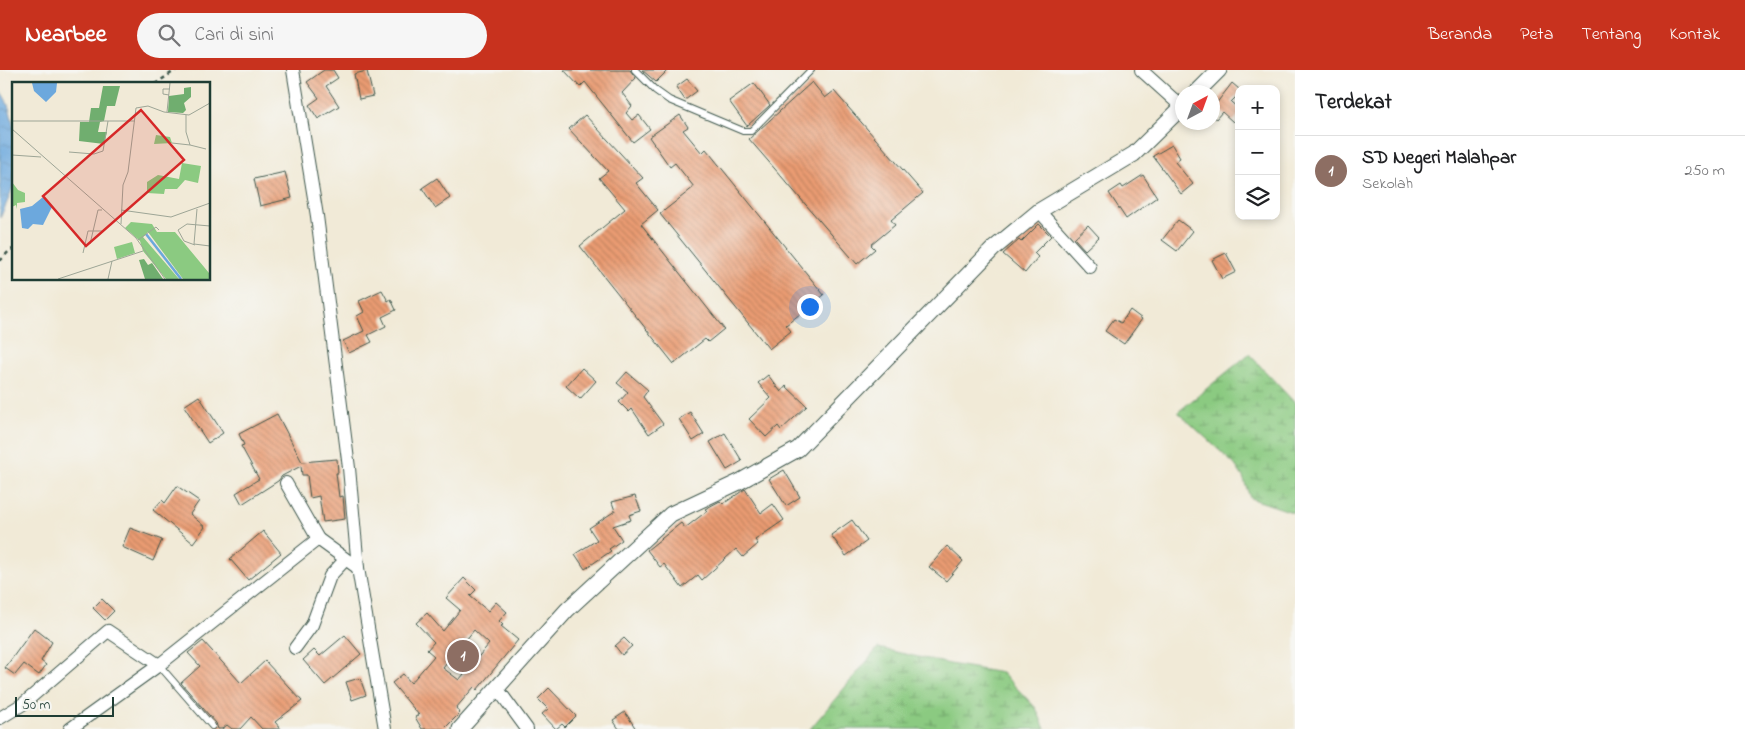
<!DOCTYPE html>
<html lang="id">
<head>
<meta charset="utf-8">
<style>
  body { margin:0; font-family:"Indie Flower",sans-serif; background:#f6f6f6; color:#202124 }
  .controls { position:absolute; right:15px; top:15px; display:grid; overflow:hidden; border-radius:10px; box-shadow:0 2px 8px #0003 }
  .controls button { width:45px; height:45px; display:grid; place-items:center; padding:0; border:0; border-bottom:1px solid #e0e0e0; background:#fff; color:#202124; font:25px sans-serif }
  .compass { position:absolute; left:1175px; top:15px; width:45px; height:45px; border-radius:50%; background:#fff; box-shadow:0 2px 8px #0003; rotate:41deg }
  .scale { position:absolute; left:15px; bottom:12px; width:99px; box-sizing:border-box; padding-left:5px; border:2px solid #1f3d34; border-top:0; font-size:14px; line-height:18px; white-space:nowrap; color:#1f3d34; -webkit-text-stroke:4px #f6f6f2; paint-order:stroke }
  .you { position:absolute; left:809px; top:236px; width:18px; height:18px; margin:-12px; border:4px solid #fff; border-radius:50%; background:#1a73e8; box-shadow:0 0 0 8px #1a73e833 }
  .badge { display:grid; place-items:center; width:32px; height:32px; border-radius:50%; background:#c8321e; color:#fff; font-size:16px; font-weight:700 }
  .pin { position:absolute; translate:-50% -50%; border:2px solid #fff; box-shadow:0 1px 5px #0006 }
  .list { margin:0; padding:0; list-style:none }
  h2 { display:flex; justify-content:space-between; align-items:center; height:65px; margin:0; padding:0 20px; font-size:21px }
  h2 small { font-size:16px; font-weight:400; color:#757577 }
  .list li { display:grid; grid-template-columns:32px 1fr auto; gap:15px; align-items:center; box-sizing:border-box; height:70px; padding:0 20px; border-top:1px solid #e0e0e0 }
  .list b { display:block; font-size:19px; white-space:nowrap }
  .list p { margin:0; font-size:16px; white-space:nowrap; color:#757577 }
  .list em { font-size:16px; font-style:normal; color:#757577 }
  .icon { flex:none; width:28px; height:28px; fill:none; stroke:currentColor; stroke-width:2; stroke-linecap:round; stroke-linejoin:round }
  .map { position:relative; flex:none; width:1295px; height:659px; overflow:hidden }
  header { display:flex; align-items:center; gap:30px; box-sizing:border-box; height:70px; padding:0 25px; background:#c8321e; color:#fff }
  header strong { font-size:24px }
  nav { display:flex; gap:28px; margin-inline-start:auto; font-size:18px }
  .search { width:350px; height:45px; background:#f6f6f6; display:flex; align-items:center; gap:12px; box-sizing:border-box; padding:0 18px; border-radius:28px; color:#757577; font-size:19px }
  main { display:flex }
  aside { flex:1; background:#fff }
  .map>svg:first-child { display:block }
  .wetland { fill:url(#wetland-marsh); stroke:#55845a }
  .water { fill:url(#water-ripples); stroke:#467288 }
  .building { fill:url(#building-back-hatch); fill-rule:evenodd }
  .lines { fill:none; stroke-linecap:round; stroke-linejoin:round }
  .service-casing { stroke:#3e574c; stroke-width:8 }
  .minor-casing { stroke:#3e574c; stroke-width:14 }
  .tertiary-casing { stroke:#3e574c; stroke-width:17 }
  .path { stroke:#3e574c; stroke-width:2.5; stroke-dasharray:4 4; stroke-linecap:butt }
  .service { stroke:#fff; stroke-width:6 }
  .minor { stroke:#fff; stroke-width:12 }
  .tertiary { stroke:#fff; stroke-width:15 }
  .inset-river { fill:none; stroke:#6ca8dd; stroke-width:2.5 }
  .inset-road { fill:none; stroke:#9da596; stroke-width:1 }
  .view { fill:#d62828; fill-opacity:0.15; stroke:#d62828; stroke-width:2.5 }
  .inset-edge { fill:none; stroke:#1f3d34; stroke-width:2.5 }
</style>
</head>
<body>
<header>
<strong>Nearbee</strong>
<div class="search"><svg class="icon" aria-label="search" viewBox="0 0 24 24"><circle cx="10" cy="10" r="6"/><path d="M15 15l6 6"/></svg>Cari di sini</div>
<nav><a>Beranda</a><a>Peta</a><a>Tentang</a><a>Kontak</a></nav>
</header>
<main>
<div class="map">
<svg width="1295" height="659" viewBox="0 0 1295 659">
  <defs>
    <pattern id="wetland-marsh" width="20" height="14" patternUnits="userSpaceOnUse" patternTransform="scale(1.25)"><rect width="20" height="14" fill="#8bca81"/><path d="M1 5h8M5 5V1M11 12h8M15 12V8" fill="none" stroke="#71a56a"/></pattern>
    <pattern id="water-ripples" width="26" height="14" patternUnits="userSpaceOnUse" patternTransform="scale(1.25)"><rect width="26" height="14" fill="#6ca8dd"/><path d="M2 4q2-2 4 0t4 0M15 11q2-2 4 0t4 0" fill="none" stroke="#588ab4"/></pattern>
    <pattern id="building-back-hatch" width="6" height="6" patternUnits="userSpaceOnUse" patternTransform="scale(1.25)"><rect width="6" height="6" fill="#ea9b72"/><path d="M-1 5l2 2M0 0l6 6M5-1l2 2" fill="none" stroke="#bd805e"/></pattern>
  </defs>
  <rect width="100%" height="100%" fill="#f6f6f2"/>
  <filter id="ink" filterUnits="userSpaceOnUse"><feTurbulence type="fractalNoise" baseFrequency=".02" numOctaves="2"/><feDisplacementMap in="SourceGraphic" scale="10" xChannelSelector="R" yChannelSelector="G"/><feConvolveMatrix kernelMatrix="1 2 1 2 8 2 1 2 1" color-interpolation-filters="sRGB"/></filter>
  <filter id="wash" filterUnits="userSpaceOnUse"><feTurbulence type="fractalNoise" baseFrequency=".0096" numOctaves="4" result="noise"/><feDisplacementMap in="SourceGraphic" scale="20" xChannelSelector="R" yChannelSelector="G"/><feGaussianBlur stdDeviation="1.12" result="paint"/><feColorMatrix in="noise" values="0 0 0 0 0 0 0 0 0 0 0 0 0 0 0 0 0 1.4 0 .05"/><feComposite in="paint" operator="in"/></filter>
  <g filter="url(#wash)">
    <rect width="100%" height="100%" fill="#f1ead7"/>
    <g class="wetland">
      <polygon points="1249,284 1295,333 1295,443 1250,428 1243,407 1235,395 1178,342"/>
      <polygon points="878,578 950,594 1002,603 1036,638 1045,659 810,659"/>
    </g>
    <path class="water" d="M0 21C17 39 18 95 12 119 9 129 4 139 0 148Z"/>
    <g id="blocks">
      <g class="building">
        <polygon points="324,0 333,0 338,8 326,16 339,36 318,49 309,35 319,28 307,12"/>
        <polygon points="564,0 630,0 636,8 622,23 632,36 626,43 632,50 639,45 650,59 633,72 585,12 580,17"/>
        <polygon points="642,0 668,0 656,12"/>
        <polygon points="367,1 373,26 359,29 354,4"/>
        <polygon points="687,9 697,21 685,30 676,17"/>
        <polygon points="812,12 825,28 834,21 923,123 891,150 895,155 871,175 875,179 857,194 749,69"/>
        <polygon points="754,13 770,35 747,56 729,31"/>
        <polygon points="1232,13 1239,19 1239,24 1231,32 1239,39 1239,45 1233,52 1222,42 1216,49 1212,46 1212,39"/>
        <polygon points="585,45 643,108 636,113 658,140 641,154 724,259 708,272 705,269 674,294 580,176 625,139 599,108 608,101 569,59"/>
        <polygon points="680,45 688,57 683,60 702,83 706,79 824,225 786,255 791,261 769,279 660,144 694,117 675,93 670,97 649,67"/>
        <polygon points="1172,75 1180,88 1175,92 1193,114 1181,124 1153,86"/>
        <polygon points="285,102 292,128 260,136 254,109"/>
        <polygon points="1143,105 1157,127 1126,149 1109,123 1121,115 1123,118"/>
        <polygon points="437,108 450,128 435,138 422,118"/>
        <polygon points="1178,150 1193,161 1177,181 1162,170"/>
        <polygon points="1039,154 1051,166 1034,183 1038,187 1025,203 1003,184 1019,170 1021,172"/>
        <polygon points="1088,155 1099,167 1085,180 1074,168"/>
        <polygon points="1226,183 1236,202 1222,209 1212,190"/>
        <polygon points="382,220 388,231 391,229 396,240 382,247 386,256 368,265 372,272 349,283 343,271 364,261 357,246 364,242 359,231"/>
        <polygon points="1130,240 1142,249 1124,274 1105,261 1114,249 1121,253"/>
        <polygon points="582,298 596,311 580,329 566,316"/>
        <polygon points="627,302 648,320 643,327 663,354 649,364 632,339 629,342 619,332 628,322 617,313"/>
        <polygon points="768,305 781,322 786,316 807,336 781,360 778,356 766,367 749,349 771,328 758,313"/>
        <polygon points="199,326 223,363 208,373 184,336"/>
        <polygon points="690,342 704,364 693,371 679,349"/>
        <polygon points="277,344 302,392 337,389 338,403 336,403 339,427 343,426 345,449 323,452 319,426 310,428 307,405 302,405 301,396 282,406 278,411 242,434 236,423 259,409 241,376 244,375 239,364"/>
        <polygon points="725,363 742,391 727,400 710,372"/>
        <polygon points="784,400 800,427 786,436 769,409"/>
        <polygon points="177,416 199,431 190,444 205,457 193,473 153,440 162,430 165,433"/>
        <polygon points="745,419 761,443 773,434 784,450 755,470 758,474 743,487 736,479 702,510 698,505 682,518 664,494 660,497 647,480 681,453 685,458 707,441 705,439 720,431 723,434"/>
        <polygon points="635,426 641,441 629,445 631,450 613,456 622,470 609,479 611,481 585,499 575,484 597,470 589,458 615,441 612,432"/>
        <polygon points="852,450 867,471 846,486 831,465"/>
        <polygon points="130,458 162,470 153,491 122,477"/>
        <polygon points="263,461 281,483 248,510 230,489"/>
        <polygon points="947,476 963,491 946,511 929,497"/>
        <path d="M464 508 476 520 470 526 488 541 496 532 507 542 499 551 503 555 501 556 518 570 477 620 474 617 456 638 460 643 444 659H422L415 647 419 645 392 613 403 604 411 613 434 586 427 580 434 572 416 553 427 543 443 561 460 540 446 528ZM474 560 489 574 459 610 443 598Z"/>
        <polygon points="102,529 114,541 105,550 93,538"/>
        <polygon points="34,558 52,572 41,591 46,595 39,605 24,594 15,605 5,598"/>
        <polygon points="345,565 361,584 325,615 303,590 314,580 320,586"/>
        <polygon points="624,568 632,576 622,585 615,576"/>
        <polygon points="203,571 241,613 265,591 302,631 275,652 281,659 262,659 251,647 240,659 232,659 227,655 222,659 218,659 216,653 181,613 200,596 188,583"/>
        <polygon points="360,608 366,625 352,630 346,612"/>
        <polygon points="549,618 576,646 565,657 562,654 556,659 542,644 548,639 538,629"/>
        <polygon points="625,642 636,659 619,659 613,650"/>
      </g>
    </g>
  </g>
  <g filter="url(#ink)">
    <use href="#blocks" fill-opacity="0" stroke="#3e574c" stroke-width="1"/>
    <g class="lines">
      <defs>
        <g id="service">
          <polyline points="635,0 655,20 669,30 743,61 751,61 811,0"/>
          <polyline points="159,595 212,656"/>
        </g>
        <g id="minor">
          <polyline points="293,0 317,146 349,398 358,498 385,659"/>
          <polyline points="1141,0 1182,37"/>
          <polyline points="1039,141 1090,197"/>
          <polyline points="286,413 318,469"/>
          <polyline points="295,578 312,555 330,506 345,490"/>
          <polyline points="497,618 527,659"/>
          <polyline points="0,648 23,634 108,561 159,595"/>
          <polyline points="70,659 159,595 318,469 358,498"/>
        </g>
        <g id="tertiary">
          <polyline points="1197,22 1219,0"/>
          <polyline points="460,659 567,540 671,444 739,412 798,379 993,179 1039,141 1134,84 1182,37"/>
        </g>
      </defs>
      <use href="#service" class="service-casing"/>
      <use href="#minor" class="minor-casing"/>
      <use href="#tertiary" class="tertiary-casing"/>
      <g class="path">
        <polyline points="155,14 176,0"/>
        <polyline points="0,191 10,180 14,179"/>
      </g>
      <use href="#service" class="service"/>
      <use href="#minor" class="minor"/>
      <use href="#tertiary" class="tertiary"/>
    </g>
  </g>
  <g transform="translate(12 12)">
    <rect width="198" height="198" fill="#f1ead7"/>
    <path d="M119 140 140 142 145 150H163L197 191V197H171L136 150 131 155 167 197H154L131 169 128 159 113 146Z" fill="#8bca81"/>
    <path d="M91 4H108L103 24H95L92 39 88 40 86 50H95L92 62 67 59 68 40H77L79 26H87ZM179 5V15L172 21 174 28 171 31 156 30 157 14 172 12V6ZM132 177 136 183 140 181 151 197H133L127 178Z" fill="#70ae6f"/>
    <path d="M144 53 158 55 160 61 142 62ZM170 81 189 84 186 101 173 98 165 107H153L152 112 135 111V100L146 93 167 97ZM0 100 6 108 13 111V120L5 121V127L4 123 0 125Z" fill="#8bca81"/>
    <path d="M120 160 123 171 105 177 102 165Z" fill="#8bca81"/>
    <path d="M20 1H45L44 10 34 20 22 9ZM31 115 40 125 31 143 21 142 16 147 10 146 8 127 20 124Z" fill="#6ca8dd"/>
    <path class="inset-river" d="M134 152 169 197"/>
    <path class="inset-road" d="M157 13 151 12V7H158M155 30 158 1M174 33V50L178 63 194 67M0 39H123M0 47 124 156 153 197M160 61 178 63M57 70 82 72 91 69 96 39M0 73 29 75M185 127 182 162 198 164M109 128 159 135 198 121M109 142 111 103 116 90 124 26 136 24 152 30 177 33 198 21M126 158 144 145 147 148M78 162 86 128H90M183 163 172 159 166 148 175 142 198 144M71 171 76 149H90M46 197 131 169M96 197 100 179"/>
    <path class="view" d="M129 28 172 78 74 164 31 114Z"/>
    <rect width="198" height="198" class="inset-edge"/>
  </g>
</svg>
<div class="controls">
<button>+</button>
<button>−</button>
<button><svg class="icon" aria-label="layers" viewBox="0 0 24 24"><path d="M12 4l9 5-9 5-9-5zM3 14l9 5 9-5"/></svg></button>
</div>
<svg class="compass" viewBox="-18 -18 36 36"><path d="M0-13l5 13h-10z" fill="#e53935"/><path d="M0 13l5-13h-10z" fill="#757577"/></svg>
<div class="scale">50 m</div>
<div class="you"></div>
<div class="pin badge" style="left:463px;top:586px;background:#8d6e63">1</div>
</div>
<aside>
<h2>Terdekat<small></small></h2>
<ul class="list">
<li><span class="badge" style="background:#8d6e63">1</span><div><b>SD Negeri Malahpar</b><p>Sekolah</p></div><em>250 m</em></li>
</ul>
</aside>
</main>
</body>
</html>
